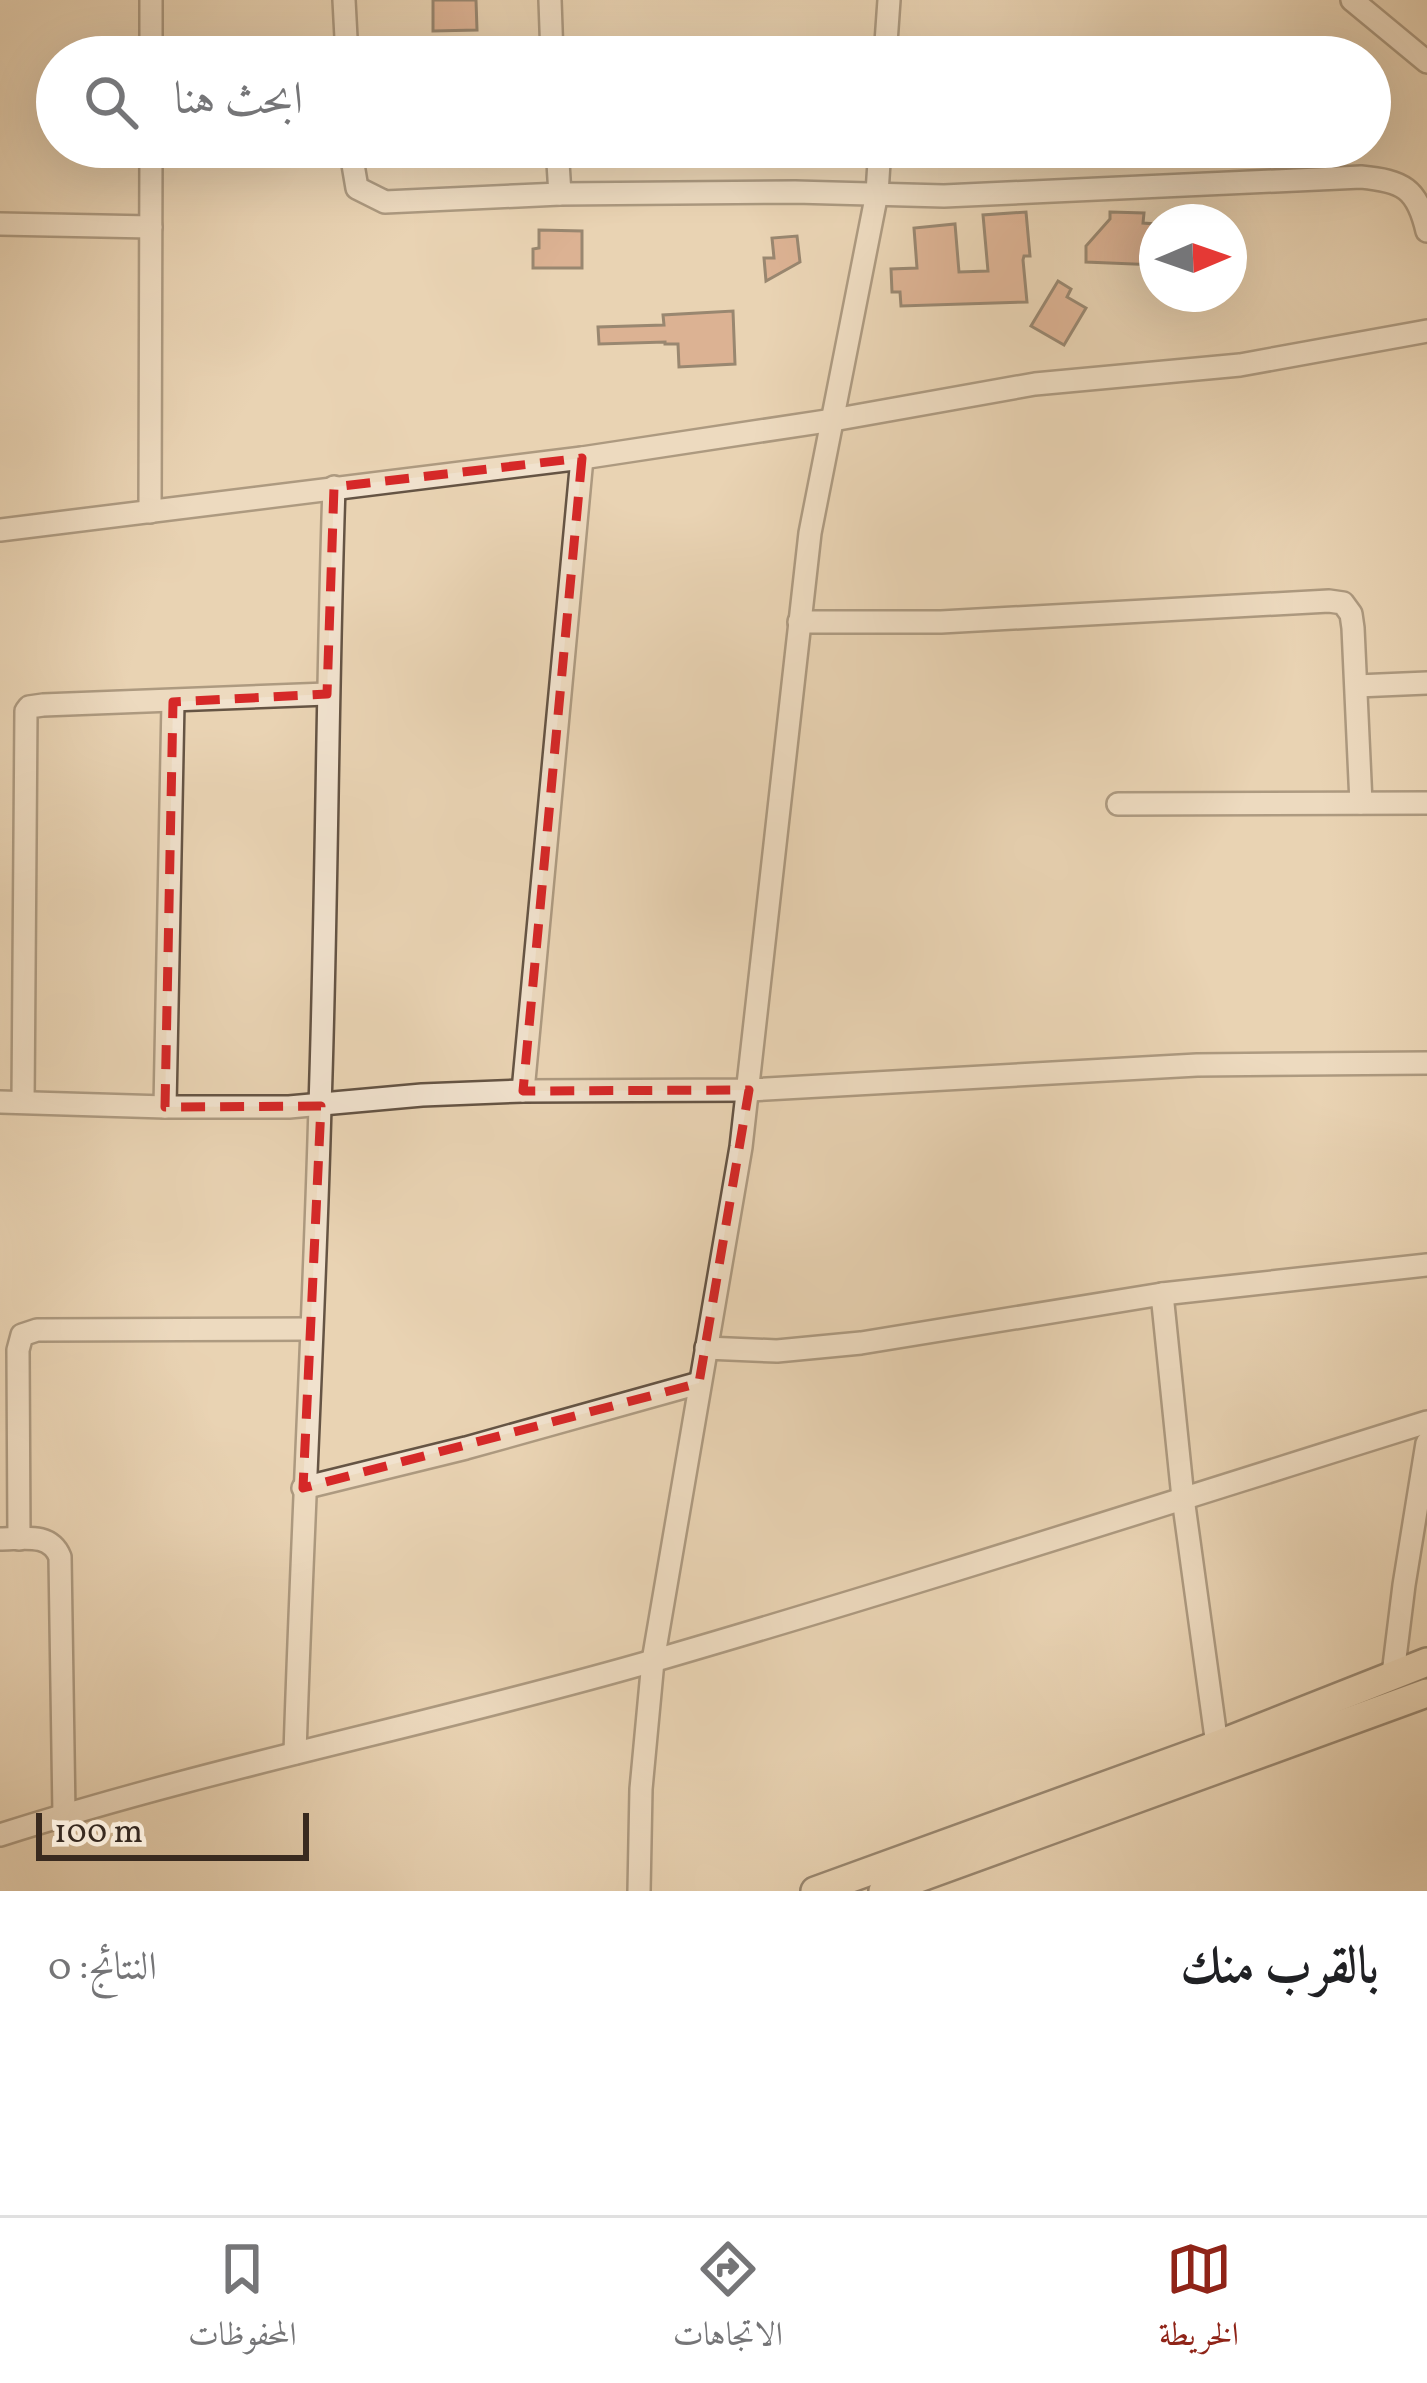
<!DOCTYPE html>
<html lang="ar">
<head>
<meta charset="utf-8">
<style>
  body { margin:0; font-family:Vollkorn,Amiri,serif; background:#f2f2f2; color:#202124; direction:rtl }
  .compass { position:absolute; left:1139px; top:204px; width:108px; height:108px; border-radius:50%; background:#fff; box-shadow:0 12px 48px #0002; rotate:88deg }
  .scale { position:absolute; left:36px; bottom:30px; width:273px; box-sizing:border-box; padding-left:12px; border:6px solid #392a1f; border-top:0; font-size:33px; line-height:42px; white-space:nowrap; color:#392a1f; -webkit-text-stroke:9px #f1e2ce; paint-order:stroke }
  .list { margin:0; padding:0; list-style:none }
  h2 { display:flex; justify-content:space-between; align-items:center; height:156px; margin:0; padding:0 48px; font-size:51px }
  h2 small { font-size:39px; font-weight:400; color:#757577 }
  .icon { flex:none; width:66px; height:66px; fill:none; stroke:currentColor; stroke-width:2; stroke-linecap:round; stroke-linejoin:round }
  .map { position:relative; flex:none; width:1427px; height:1891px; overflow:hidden; direction:ltr }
  .search { position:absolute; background:#fff; box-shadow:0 12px 48px #0002; left:36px; right:36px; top:36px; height:132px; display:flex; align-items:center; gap:30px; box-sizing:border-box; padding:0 42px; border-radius:66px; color:#757577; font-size:45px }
  .sheet { height:324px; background:#fff }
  nav { display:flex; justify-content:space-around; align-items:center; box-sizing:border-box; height:168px; border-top:3px solid #e0e0e0; background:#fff; font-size:33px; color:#757577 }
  nav a { display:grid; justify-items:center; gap:6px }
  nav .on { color:#8f2418 }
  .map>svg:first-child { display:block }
  .building { fill:#cd8a6d; stroke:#392a1f; stroke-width:3 }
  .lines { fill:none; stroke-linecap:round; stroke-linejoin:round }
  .minor-casing { stroke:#655444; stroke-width:26 }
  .major-casing { stroke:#392a1f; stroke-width:32 }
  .minor { stroke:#f1e2ce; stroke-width:21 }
  .major { stroke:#e9d3b3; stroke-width:27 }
  .marked { fill:none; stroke:#d62828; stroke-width:9; stroke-dasharray:24 15; stroke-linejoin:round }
</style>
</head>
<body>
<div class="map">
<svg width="1427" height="1891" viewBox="0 0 1427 1891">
  <rect width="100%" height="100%" fill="#e9d3b3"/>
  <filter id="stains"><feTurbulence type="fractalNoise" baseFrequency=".00167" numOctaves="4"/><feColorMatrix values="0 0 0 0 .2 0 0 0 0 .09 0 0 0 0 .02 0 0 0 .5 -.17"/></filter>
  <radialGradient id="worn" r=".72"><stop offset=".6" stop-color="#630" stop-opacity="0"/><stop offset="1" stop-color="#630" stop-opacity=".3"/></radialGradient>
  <g class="building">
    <polygon points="433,0 476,0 477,30 433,31"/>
    <polygon points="1026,212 1030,256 1024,256 1023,260 1027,302 901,306 900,292 892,292 891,269 917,268 914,228 955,224 959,272 988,271 983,215"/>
    <polygon points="1110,212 1144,213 1143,223 1156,224 1157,265 1086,262 1086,246 1110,219"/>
    <polygon points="539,230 582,231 582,268 533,268 533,249 539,248"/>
    <polygon points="797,236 800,262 766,281 764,258 774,258 772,238"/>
    <polygon points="1058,281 1071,289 1067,297 1086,308 1064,345 1031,326"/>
    <polygon points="733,311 735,364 679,367 678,344 665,344 665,342 599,344 598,327 664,325 663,315"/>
  </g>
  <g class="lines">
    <defs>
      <g id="minor">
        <polyline points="344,0 347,57"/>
        <polyline points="550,0 552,57"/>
        <polyline points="1352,0 1427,62"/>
        <polyline points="151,57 151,0"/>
        <polyline points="885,57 889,0"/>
        <polyline points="350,147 357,188 385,202 560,194"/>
        <path d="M557 147 560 194 795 192 944 196 1361 177C1403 181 1417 188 1427 231"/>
        <polyline points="0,224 151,227"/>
        <polyline points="150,512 151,147"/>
        <polyline points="0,530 582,458 833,420 1035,384 1240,365 1427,331"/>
        <polyline points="799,622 941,622 1329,601 1343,603 1351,614 1353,628 1361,803"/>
        <polyline points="1357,686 1427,683"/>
        <polyline points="1118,804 1427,803"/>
        <polyline points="523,1091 582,458"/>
        <polyline points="0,1102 165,1107 289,1107 422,1095 523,1091 749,1090 1197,1065 1427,1063"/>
        <polyline points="23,1102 26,711 29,707 43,705 327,694"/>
        <polyline points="165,1107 173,702"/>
        <polyline points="1162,1294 1427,1265"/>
        <polyline points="706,1348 777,1351 861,1343 1162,1294 1183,1498 1217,1745"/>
        <polyline points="303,1488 466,1448 699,1383"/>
        <path d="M0 1539C23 1539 50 1532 60 1557L64 1815"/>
        <polyline points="19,1539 18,1350 22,1335 37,1330 311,1329"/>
        <polyline points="1393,1674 1404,1585 1427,1443"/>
        <path d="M295 1753C302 1537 314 1322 320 1106 327 900 327 693 334 487"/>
        <path d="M0 1835C216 1766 439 1723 656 1660 914 1585 1171 1502 1427 1422"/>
        <polyline points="639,1891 641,1789 653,1661 741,1147 810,533 877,193 880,147"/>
      </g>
      <g id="major">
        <polyline points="815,1891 1217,1745 1427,1662"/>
        <polyline points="883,1891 1427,1693"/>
      </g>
    </defs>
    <use href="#minor" class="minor-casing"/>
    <use href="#major" class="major-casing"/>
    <use href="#minor" class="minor"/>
    <use href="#major" class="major"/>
  </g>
  <path d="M0 0H1427V1891H0ZM582 458 523 1091 749 1090 699 1383 303 1488 321 1106 165 1107 173 702 327 694 334 487Z" fill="#e9d3b3" fill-opacity=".55" fill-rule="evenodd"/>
  <path class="marked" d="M582 458 523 1091 749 1090 699 1383 303 1488 321 1106 165 1107 173 702 327 694 334 487Z"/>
  <rect width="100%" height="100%" filter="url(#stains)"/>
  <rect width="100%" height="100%" fill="url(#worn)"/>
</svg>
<svg class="compass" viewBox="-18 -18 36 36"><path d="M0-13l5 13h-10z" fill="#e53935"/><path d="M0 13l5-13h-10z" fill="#757577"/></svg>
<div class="scale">100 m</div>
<div class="search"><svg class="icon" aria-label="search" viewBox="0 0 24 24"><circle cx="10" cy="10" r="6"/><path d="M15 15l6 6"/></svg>ابحث هنا</div>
</div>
<section class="sheet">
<h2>بالقرب منك<small>النتائج: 0</small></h2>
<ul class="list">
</ul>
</section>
<nav>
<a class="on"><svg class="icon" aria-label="map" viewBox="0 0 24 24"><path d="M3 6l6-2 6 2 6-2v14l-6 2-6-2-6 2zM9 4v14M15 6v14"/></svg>الخريطة</a>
<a><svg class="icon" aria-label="directions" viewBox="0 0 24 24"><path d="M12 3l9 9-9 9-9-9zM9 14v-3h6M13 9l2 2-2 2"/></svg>الاتجاهات</a>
<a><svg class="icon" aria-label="saved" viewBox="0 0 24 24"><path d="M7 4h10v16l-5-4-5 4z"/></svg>المحفوظات</a>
</nav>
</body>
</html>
